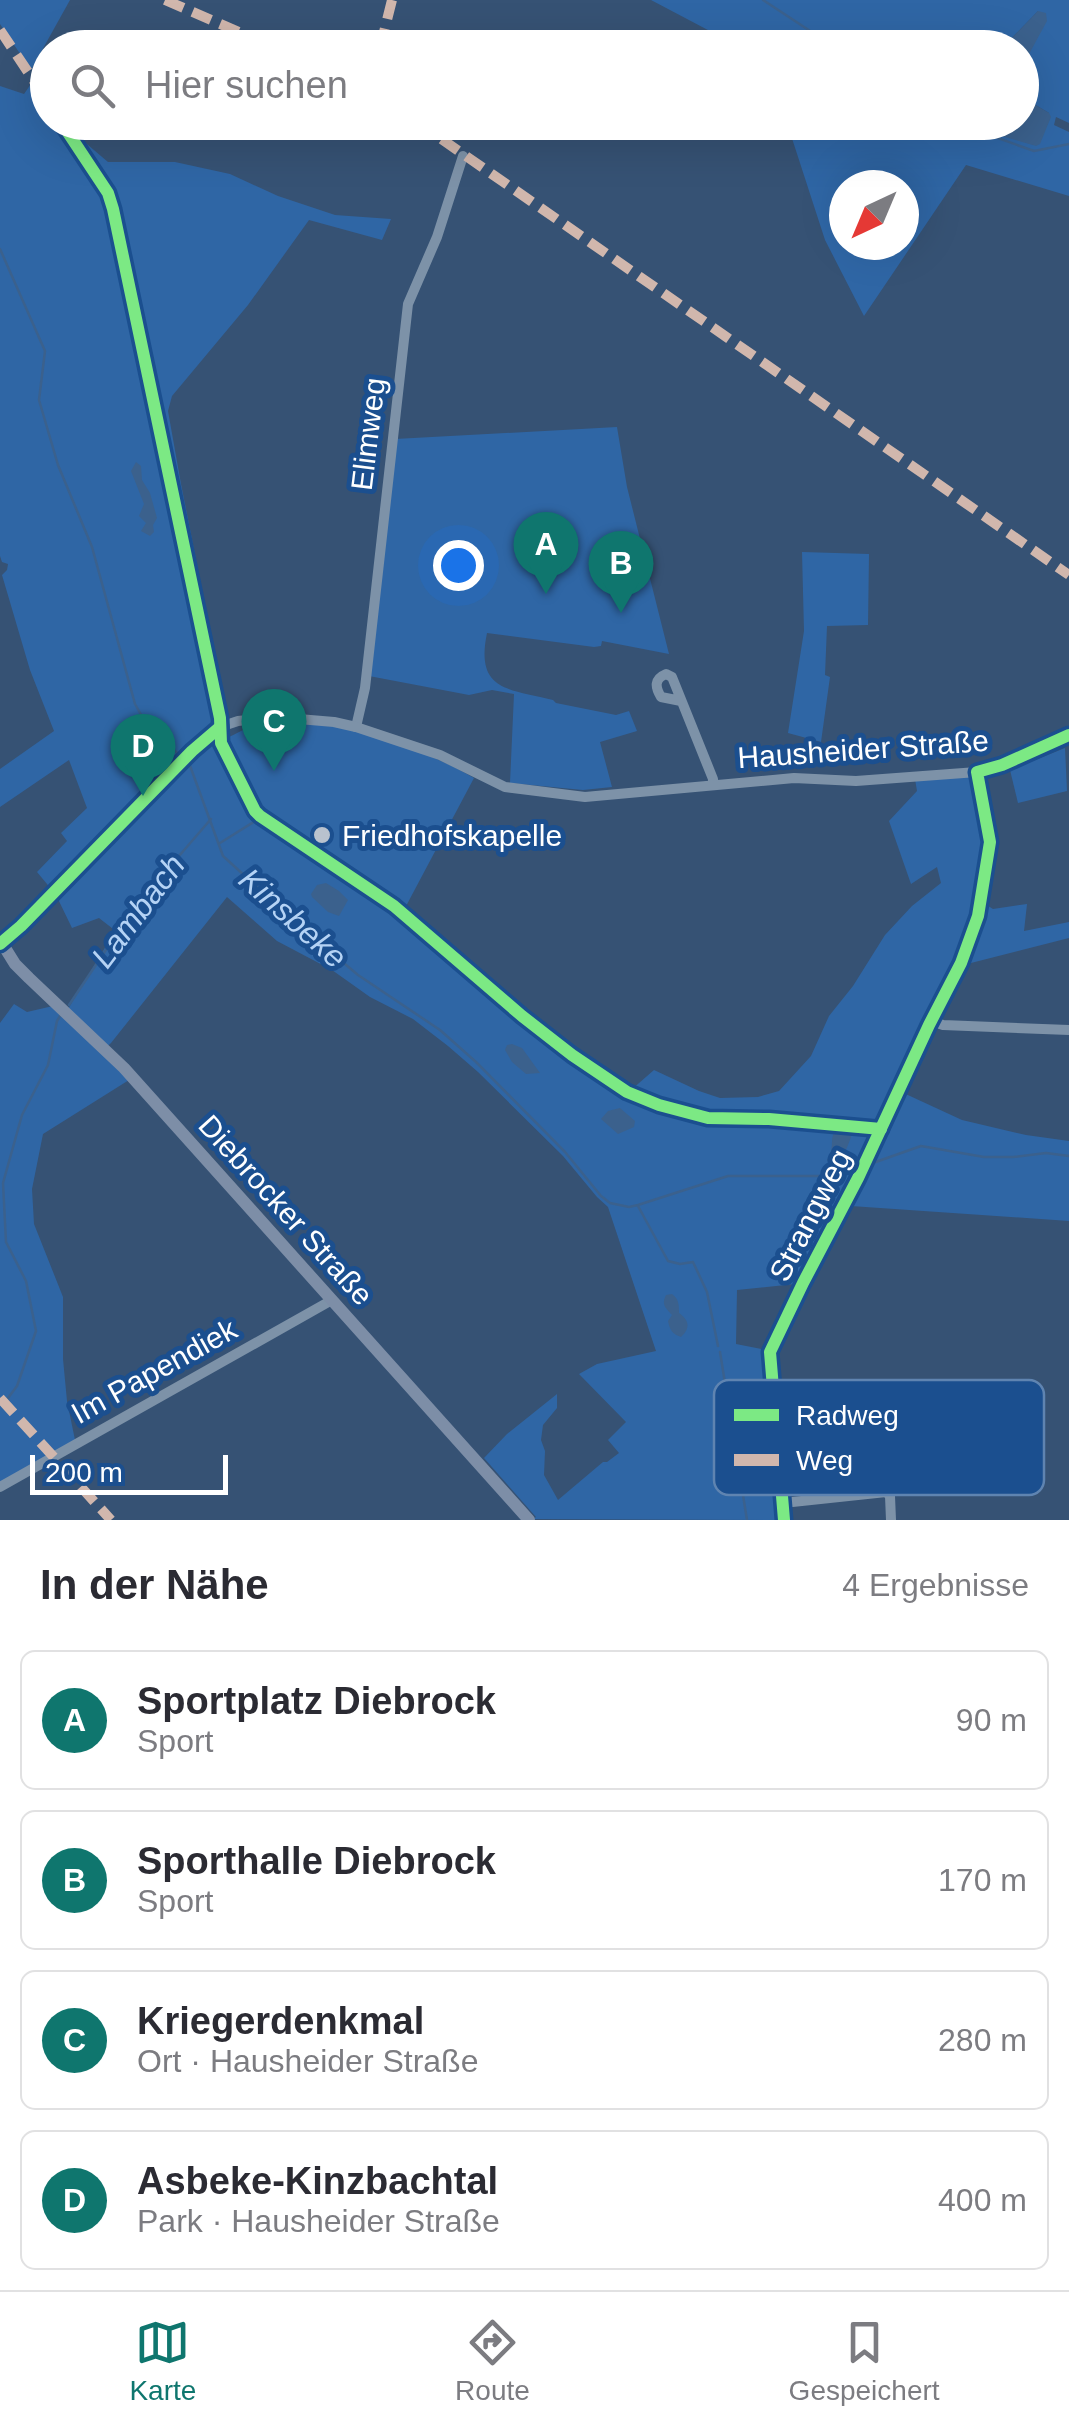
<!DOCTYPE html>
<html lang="de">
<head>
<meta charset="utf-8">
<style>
  body { margin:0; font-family:Helvetica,sans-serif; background:#f7f7f7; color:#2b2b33 }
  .compass { position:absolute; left:829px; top:170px; width:90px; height:90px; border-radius:50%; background:#fff; box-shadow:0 10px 40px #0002; rotate:224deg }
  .scale { position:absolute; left:30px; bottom:25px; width:198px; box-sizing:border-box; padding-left:10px; border:5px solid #fff; border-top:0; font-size:28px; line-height:35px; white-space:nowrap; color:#fff; -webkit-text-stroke:8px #1b4f8f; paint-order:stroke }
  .you { position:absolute; left:458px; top:565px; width:35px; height:35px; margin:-25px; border:8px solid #fff; border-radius:50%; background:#1a73e8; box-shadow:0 0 0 15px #1a73e833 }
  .badge { display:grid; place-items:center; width:65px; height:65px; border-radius:50%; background:#0f766e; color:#fff; font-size:32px; font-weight:700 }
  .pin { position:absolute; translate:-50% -82px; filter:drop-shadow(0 2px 5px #0008) }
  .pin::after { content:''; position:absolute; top:52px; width:35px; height:30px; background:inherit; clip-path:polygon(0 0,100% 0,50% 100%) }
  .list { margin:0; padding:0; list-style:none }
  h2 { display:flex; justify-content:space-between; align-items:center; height:130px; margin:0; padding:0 40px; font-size:42px }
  h2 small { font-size:32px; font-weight:400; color:#7c7c81 }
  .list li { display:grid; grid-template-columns:65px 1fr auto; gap:30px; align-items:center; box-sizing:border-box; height:140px; margin:0 20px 20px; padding:0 20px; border:2px solid #e1e1e2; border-radius:15px }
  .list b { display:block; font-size:38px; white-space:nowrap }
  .list p { margin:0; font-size:32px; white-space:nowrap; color:#7c7c81 }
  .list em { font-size:32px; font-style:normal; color:#7c7c81 }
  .icon { flex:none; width:55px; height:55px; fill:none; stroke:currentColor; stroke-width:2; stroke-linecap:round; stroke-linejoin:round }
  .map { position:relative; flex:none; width:1069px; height:1520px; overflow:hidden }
  .search { position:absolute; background:#fff; box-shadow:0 10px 40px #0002; left:30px; right:30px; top:30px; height:110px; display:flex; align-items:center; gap:25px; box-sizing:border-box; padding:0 35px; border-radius:55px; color:#7c7c81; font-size:38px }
  .sheet { height:770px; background:#fff }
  nav { display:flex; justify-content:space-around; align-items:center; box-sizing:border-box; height:140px; border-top:2px solid #e1e1e2; background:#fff; font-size:28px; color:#7c7c81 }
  nav a { display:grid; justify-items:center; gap:5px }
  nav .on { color:#0f766e }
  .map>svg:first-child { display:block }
  .green { fill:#2f66a5; fill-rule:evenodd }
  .water { fill:#3b618d }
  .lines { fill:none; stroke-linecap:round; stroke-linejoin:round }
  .stream { stroke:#3b618d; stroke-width:2.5 }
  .minor { stroke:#7d92a8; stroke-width:10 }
  .major { stroke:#7d8ea7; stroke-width:12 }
  .quiet { stroke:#d1b7ad; stroke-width:10; stroke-dasharray:20 10; stroke-linecap:butt }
  .cycleway-casing { stroke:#1b4f8f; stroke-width:19 }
  .cycleway { stroke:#7ce984; stroke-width:12 }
  .poi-dot { fill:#b9c2ce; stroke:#1b4f8f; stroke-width:4 }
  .labels { text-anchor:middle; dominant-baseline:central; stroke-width:10; stroke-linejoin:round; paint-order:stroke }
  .street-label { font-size:30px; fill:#fff; stroke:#1b4f8f }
  .poi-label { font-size:30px; fill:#fff; stroke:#1b4f8f; text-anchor:start }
  .water-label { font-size:32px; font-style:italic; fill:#b5d3f5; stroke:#1b4f8f }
  .key { fill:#1b4f8f; stroke:#5f84b1; stroke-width:2.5 }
  .key-label { font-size:28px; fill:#fff }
</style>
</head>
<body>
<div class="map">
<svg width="1069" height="1520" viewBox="0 0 1069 1520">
  <rect width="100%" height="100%" fill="#365274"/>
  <g class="green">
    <polygon points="0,0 70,0 31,70 0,24"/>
    <path d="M651 0H1069V123L1056 117 1054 125 1069 132V196L966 165 864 316 825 240 787 123 971 122 976 127 992 130 996 123H1002L997 131 1049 113 1022 97V67L1031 48 1038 11 1003 47 937 48 931 46 930 48H742ZM844 185H904V245H844Z"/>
    <path d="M33 81 47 103 48 122 61 123 67 131 68 128 108 162H175L230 174 278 196 335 215 391 219 382 240 309 220 248 305 172 396 168 411 181 484 228 720 188 761 213 743 245 809 259 803 227 738C239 732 251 725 263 722 316 710 428 750 474 778L405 908C481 969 549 1037 631 1090L654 1070 699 1091 720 1098 758 1097 779 1091 811 1056 829 1016 853 986 885 935 912 906 941 883 937 867 911 884 889 821 917 791 915 779 975 774 987 844 983 916 985 904 993 909 1027 904 1024 931 1069 922V938L967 964 932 1021 897 1090 962 1120 1026 1135 1069 1141V1221L851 1206 775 1352 771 1355 782 1520 533 1519 536 1517 484 1458 507 1434 557 1394V1408L543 1425 541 1440 545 1451 544 1475 558 1500 603 1462H607L619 1453 608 1440 626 1422 579 1374 597 1364 656 1351 608 1207 597 1197 563 1156 478 1072 448 1046 413 1019 370 997 332 970 277 941 227 897 111 1043 102 1051 129 1080 43 1134 32 1189 34 1224 63 1297V1359L67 1401 75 1440 0 1484V1023L14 1004 27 1012 53 1006 65 1014 109 941 117 932 99 918 72 928 57 897 82 871 52 890 37 872 67 841 61 833 87 808 69 760 0 807V769L54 731 30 670 2 575 7 570 8 564 2 562 0 556V86L24 94ZM795 1284 766 1350 736 1344 737 1290Z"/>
    <path d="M617 427 627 487 669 654 602 641 601 646 594 647 487 633C475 691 508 689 553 700L556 703 616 715 629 711 637 731 600 742 612 787 583 790 510 783 514 694 492 690 469 695 369 676 395 439Z"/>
    <polygon points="802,552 869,554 868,625 827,626 825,675 830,677 821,742 788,733 804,631"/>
    <polygon points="1065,748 1067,791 1018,803 1010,770"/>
  </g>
  <g class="water">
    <polygon points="1038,11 1046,13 1047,21 1022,67 1022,48 1003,47"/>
    <polygon points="1022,97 1049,113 1051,117 1040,144 1036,146 998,135 997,131 1002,123 1022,122"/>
    <polygon points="136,462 141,466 142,480 150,493 157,518 153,525 154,532 150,536 141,531 146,523 139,516 144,504 131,471"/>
    <polygon points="326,883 339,891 348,900 339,916 328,912 312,897 311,894 317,885"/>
    <polygon points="512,1044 522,1048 540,1073 526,1074 512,1062 505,1050 507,1045"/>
    <polygon points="620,1108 635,1121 634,1127 618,1134 601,1119 608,1111"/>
    <path d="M837 1128 846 1129 851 1137C847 1148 843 1161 830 1163L827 1160C836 1147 828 1138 837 1128Z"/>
    <path d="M672 1294C679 1299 679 1305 679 1313 689 1320 691 1328 681 1337 672 1334 670 1330 668 1321L672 1315C666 1308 661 1305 666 1295Z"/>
  </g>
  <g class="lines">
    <g class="stream">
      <polyline points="763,0 836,48"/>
      <polyline points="953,122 1034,151 1069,144"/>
      <polyline points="0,249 45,351 39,400 58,465 92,547 135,704 148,727 183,758"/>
      <polyline points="189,763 223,856 300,926 358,975 440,1030 476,1062 565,1152 601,1196 610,1203 629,1207 638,1205 728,1176 840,1176"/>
      <polyline points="220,843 260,818 323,861"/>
      <polyline points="334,858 393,900 517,1008 592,1066 635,1092 686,1110"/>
      <polyline points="69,1005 134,908 211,819"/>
      <polyline points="870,1164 921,1146 984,1157 1013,1157 1046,1153 1069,1156"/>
      <polyline points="638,1206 668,1261 680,1264 693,1262 707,1292 718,1346"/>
      <polyline points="720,1352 747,1520"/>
      <polyline points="5,1402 17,1386 36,1331 26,1281 6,1242 3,1183 22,1115 48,1065 57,1021 60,1016"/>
    </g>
    <g class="minor">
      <path d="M681 701 661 697C655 687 654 679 666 674L672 677 713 779V785"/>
      <polyline points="356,727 365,688 408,304 437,237 463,156"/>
      <polyline points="0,944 42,906 192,751 220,727 238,721 275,717 334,722 356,727 440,755 505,787 585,797 794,778 856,781 977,772 1002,765 1069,735"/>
      <polyline points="931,1021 943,1025 1069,1030"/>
      <polyline points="0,1487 332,1300"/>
      <polyline points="783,1503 886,1492 890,1496 891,1520"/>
      <polyline points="784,1520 770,1352 803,1283 858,1178 929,1025 961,963 978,916 990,842 977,772"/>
    </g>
    <polyline class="major" points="0,940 15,964 29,978 124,1068 529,1520"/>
    <g class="quiet">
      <polyline points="165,0 276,48"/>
      <polyline points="0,30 48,102"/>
      <polyline points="380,48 392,0"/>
      <polyline points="417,122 1069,575"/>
      <polyline points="0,1398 111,1520"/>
    </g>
    <defs>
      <g id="cycleway">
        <polyline points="61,122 108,193 113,209 220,718 221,743 255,811 260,816 394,906 522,1016 572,1055 627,1092 659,1105 708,1118 769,1119 881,1129"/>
        <polyline points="0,944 21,926 192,751 220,727"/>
        <polyline points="784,1520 770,1352 803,1283 858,1178 929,1025 961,963 978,916 990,842 977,772 1002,765 1069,735"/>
      </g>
    </defs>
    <use href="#cycleway" class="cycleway-casing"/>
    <use href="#cycleway" class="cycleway"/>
  </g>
  <circle class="poi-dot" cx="322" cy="835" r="10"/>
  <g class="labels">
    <g class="street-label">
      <text transform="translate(368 434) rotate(-83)">Elimweg</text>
      <text transform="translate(863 749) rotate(-4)">Hausheider Straße</text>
      <text transform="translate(286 1210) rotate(48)">Diebrocker Straße</text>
      <text transform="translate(810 1215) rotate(-63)">Strangweg</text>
      <text transform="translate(154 1371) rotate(-29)">Im Papendiek</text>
    </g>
    <g class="poi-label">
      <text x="342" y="835">Friedhofskapelle</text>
    </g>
    <g class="water-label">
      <text transform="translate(138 911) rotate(-53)">Lambach</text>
      <text transform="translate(293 918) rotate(42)">Kinsbeke</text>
    </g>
  </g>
  <rect x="714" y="1380" width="330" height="115" rx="15" class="key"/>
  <rect x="734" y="1409" width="45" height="12" fill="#7ce984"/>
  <rect x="734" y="1454" width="45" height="12" fill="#d1b7ad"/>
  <g class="key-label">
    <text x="796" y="1425">Radweg</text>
    <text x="796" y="1470">Weg</text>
  </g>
</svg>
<svg class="compass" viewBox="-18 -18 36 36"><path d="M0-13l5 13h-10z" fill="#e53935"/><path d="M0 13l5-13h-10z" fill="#7c7c81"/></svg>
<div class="scale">200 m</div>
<div class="you"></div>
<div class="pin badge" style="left:546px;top:594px">A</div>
<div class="pin badge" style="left:621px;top:613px">B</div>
<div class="pin badge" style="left:274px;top:771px">C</div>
<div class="pin badge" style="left:143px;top:796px">D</div>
<div class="search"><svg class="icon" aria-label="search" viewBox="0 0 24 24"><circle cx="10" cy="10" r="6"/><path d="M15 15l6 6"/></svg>Hier suchen</div>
</div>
<section class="sheet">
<h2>In der Nähe<small>4 Ergebnisse</small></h2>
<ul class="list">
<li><span class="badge">A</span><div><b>Sportplatz Diebrock</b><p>Sport</p></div><em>90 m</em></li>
<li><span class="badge">B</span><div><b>Sporthalle Diebrock</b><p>Sport</p></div><em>170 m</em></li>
<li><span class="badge">C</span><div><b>Kriegerdenkmal</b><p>Ort · Hausheider Straße</p></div><em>280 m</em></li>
<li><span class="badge">D</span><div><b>Asbeke-Kinzbachtal</b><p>Park · Hausheider Straße</p></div><em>400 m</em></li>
</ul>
</section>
<nav>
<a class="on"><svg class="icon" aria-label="map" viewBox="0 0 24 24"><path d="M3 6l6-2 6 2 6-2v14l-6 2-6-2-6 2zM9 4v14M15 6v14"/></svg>Karte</a>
<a><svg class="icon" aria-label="directions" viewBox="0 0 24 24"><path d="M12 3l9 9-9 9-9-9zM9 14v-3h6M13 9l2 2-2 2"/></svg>Route</a>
<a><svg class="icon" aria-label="saved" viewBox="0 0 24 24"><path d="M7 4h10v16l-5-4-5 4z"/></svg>Gespeichert</a>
</nav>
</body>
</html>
